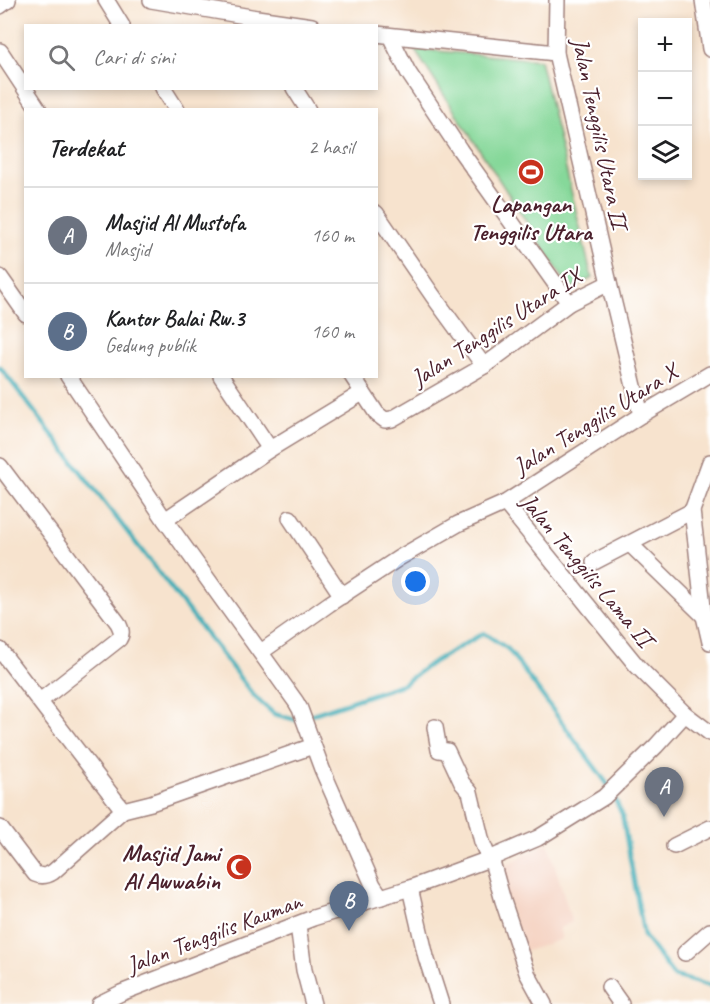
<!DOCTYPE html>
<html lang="id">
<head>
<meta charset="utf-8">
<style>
  body { margin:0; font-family:Caveat,sans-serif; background:#f2f2f2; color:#202124 }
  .controls { position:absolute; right:18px; top:18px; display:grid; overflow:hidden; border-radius:0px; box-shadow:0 3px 9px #0003 }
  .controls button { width:54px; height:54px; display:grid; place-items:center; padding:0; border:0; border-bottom:2px solid #e0e0e0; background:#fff; color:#202124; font:30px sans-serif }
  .you { position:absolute; left:416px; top:582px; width:21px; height:21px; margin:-15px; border:4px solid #fff; border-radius:50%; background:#1a73e8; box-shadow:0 0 0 9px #1a73e833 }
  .badge { display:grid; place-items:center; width:39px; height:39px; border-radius:50%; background:#c8321e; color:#fff; font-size:20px; font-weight:700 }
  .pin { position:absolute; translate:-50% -50px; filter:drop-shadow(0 2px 3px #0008) }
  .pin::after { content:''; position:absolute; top:32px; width:21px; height:18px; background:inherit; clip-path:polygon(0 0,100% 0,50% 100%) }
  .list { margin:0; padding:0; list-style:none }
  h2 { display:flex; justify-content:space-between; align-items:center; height:78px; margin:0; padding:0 24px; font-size:26px }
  h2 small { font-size:20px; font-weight:400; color:#757577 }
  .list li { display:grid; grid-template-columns:39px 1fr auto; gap:18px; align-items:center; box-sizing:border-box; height:96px; padding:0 24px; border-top:2px solid #e0e0e0 }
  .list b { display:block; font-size:22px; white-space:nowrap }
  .list p { margin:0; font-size:20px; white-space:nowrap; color:#757577 }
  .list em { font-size:20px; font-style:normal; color:#757577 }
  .icon { flex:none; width:33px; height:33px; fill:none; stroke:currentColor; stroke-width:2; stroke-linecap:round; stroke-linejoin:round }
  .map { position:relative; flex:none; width:710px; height:1004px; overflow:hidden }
  .search { position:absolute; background:#fff; box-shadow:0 3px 9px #0003; left:24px; top:24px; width:354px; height:66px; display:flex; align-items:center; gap:15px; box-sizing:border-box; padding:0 21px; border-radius:0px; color:#757577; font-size:22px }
  .panel { position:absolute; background:#fff; box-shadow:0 3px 9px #0003; left:24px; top:108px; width:354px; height:270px; border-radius:0px }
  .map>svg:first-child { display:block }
  .built { fill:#f5d3c2 }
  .green { fill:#86d89a; stroke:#687c62; stroke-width:1.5 }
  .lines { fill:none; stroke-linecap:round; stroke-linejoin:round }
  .stream { stroke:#3cadb7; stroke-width:4.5 }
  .minor-casing { stroke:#a0817c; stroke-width:18 }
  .minor { stroke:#fff; stroke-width:15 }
  .labels { text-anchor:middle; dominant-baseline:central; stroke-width:4.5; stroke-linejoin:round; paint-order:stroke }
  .street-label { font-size:24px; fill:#4a1f2b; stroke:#fff }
  .poi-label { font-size:24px; font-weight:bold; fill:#4a1f2b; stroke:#fff }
</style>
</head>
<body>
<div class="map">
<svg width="710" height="1004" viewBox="0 0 710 1004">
  <rect width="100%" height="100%" fill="#fff"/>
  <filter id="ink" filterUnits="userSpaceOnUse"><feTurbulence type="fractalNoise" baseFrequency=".0167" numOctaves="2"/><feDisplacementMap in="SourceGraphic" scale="12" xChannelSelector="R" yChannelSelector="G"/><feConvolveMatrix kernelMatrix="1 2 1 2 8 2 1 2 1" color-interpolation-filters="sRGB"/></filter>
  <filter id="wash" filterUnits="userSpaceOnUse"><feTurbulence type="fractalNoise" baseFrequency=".008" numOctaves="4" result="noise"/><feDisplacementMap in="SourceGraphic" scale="24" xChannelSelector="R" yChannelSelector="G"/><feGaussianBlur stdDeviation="1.35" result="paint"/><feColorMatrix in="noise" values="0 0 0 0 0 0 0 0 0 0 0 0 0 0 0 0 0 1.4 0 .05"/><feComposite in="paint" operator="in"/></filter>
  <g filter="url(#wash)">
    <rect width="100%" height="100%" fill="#f7e3ce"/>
    <polygon class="built" points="548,843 572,922 559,928 562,939 523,952 498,869"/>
    <polygon class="green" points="414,49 540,60 592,278 570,289"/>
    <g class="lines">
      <g class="stream">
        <polyline points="0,367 254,696 274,714 297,720 299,719"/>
        <polyline points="307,716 403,684 430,664 484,633 508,649 608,785 622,814 644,936 674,976 710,986"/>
      </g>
    </g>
  </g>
  <g filter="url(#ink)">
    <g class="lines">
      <defs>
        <g id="minor">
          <polyline points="106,0 122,26"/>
          <polyline points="151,0 257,18 312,26"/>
          <polyline points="557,0 556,53 609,283 641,415"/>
          <polyline points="703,0 710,49"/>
          <polyline points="0,6 8,0"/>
          <polyline points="376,34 556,53"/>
          <polyline points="390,36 408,72 460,150 569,303"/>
          <polyline points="0,51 39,110"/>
          <polyline points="163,88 177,110"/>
          <polyline points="294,88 308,110"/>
          <polyline points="376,213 433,296 484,366"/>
          <polyline points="0,277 26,314"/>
          <polyline points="68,376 165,520 296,702 300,709 322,769 373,885 381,897"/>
          <polyline points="221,376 270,449"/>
          <polyline points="352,376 377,414 385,420 392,419 484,366 569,303 609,283"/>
          <polyline points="710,462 692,511 696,543 704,616 710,642"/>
          <path d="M0 466 118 623C121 629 123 633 119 639L40 701"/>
          <polyline points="505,503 637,666 685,714 710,733"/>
          <polyline points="290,518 342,596"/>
          <polyline points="165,520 270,449 362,393"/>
          <polyline points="630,544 704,616"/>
          <polyline points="594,562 692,511"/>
          <polyline points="0,650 123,810"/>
          <polyline points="261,652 329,604 399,558 458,524 505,503 641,415 710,374"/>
          <polyline points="435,727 439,750 447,751 462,783 470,792 482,842 489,859"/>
          <path d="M0 828 35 874C42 877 47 876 53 872L123 810 151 803 313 746"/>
          <polyline points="674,846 710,828"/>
          <polyline points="491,858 503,901 527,973 544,1004"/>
          <polyline points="410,888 426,957 441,1004"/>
          <polyline points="298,925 304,970 313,1004"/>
          <polyline points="685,953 710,931"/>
          <polyline points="609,987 621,1004"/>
          <polyline points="99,1004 121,993 313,918 410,888 489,859 538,838 604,797 656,746 685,714"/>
        </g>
      </defs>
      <use href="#minor" class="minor-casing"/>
      <use href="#minor" class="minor"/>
    </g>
  </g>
  <defs>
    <symbol id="stadium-disc" viewBox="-11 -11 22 22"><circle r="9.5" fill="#c8321e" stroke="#fff"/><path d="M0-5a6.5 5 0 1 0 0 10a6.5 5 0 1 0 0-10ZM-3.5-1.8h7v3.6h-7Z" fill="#fff"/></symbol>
    <symbol id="mosque-disc" viewBox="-11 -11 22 22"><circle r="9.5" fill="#c8321e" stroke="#fff"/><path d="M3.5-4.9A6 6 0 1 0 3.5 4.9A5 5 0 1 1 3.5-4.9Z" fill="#fff"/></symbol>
  </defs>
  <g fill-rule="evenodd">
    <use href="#stadium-disc" x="516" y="157" width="30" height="30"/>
    <use href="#mosque-disc" x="224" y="852" width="30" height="30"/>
  </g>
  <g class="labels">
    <g class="street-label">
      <text transform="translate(600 133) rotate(78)">Jalan Tenggilis Utara II</text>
      <text transform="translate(496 327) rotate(-33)">Jalan Tenggilis Utara IX</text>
      <text transform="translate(595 419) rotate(-32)">Jalan Tenggilis Utara X</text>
      <text transform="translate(587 570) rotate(50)">Jalan Tenggilis Lama II</text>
      <text transform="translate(214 933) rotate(-21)">Jalan Tenggilis Kauman</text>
    </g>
    <g class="poi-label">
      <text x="531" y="204">Lapangan<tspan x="531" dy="28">Tenggilis Utara</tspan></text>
      <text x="220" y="853" text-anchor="end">Masjid Jami<tspan x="220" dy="28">Al Awwabin</tspan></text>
    </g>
  </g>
</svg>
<div class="controls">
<button>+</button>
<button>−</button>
<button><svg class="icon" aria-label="layers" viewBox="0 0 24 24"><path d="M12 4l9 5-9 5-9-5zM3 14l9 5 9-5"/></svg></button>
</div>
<div class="you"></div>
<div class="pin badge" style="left:664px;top:817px;background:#6b7280">A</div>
<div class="pin badge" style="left:349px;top:931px;background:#5c6f8a">B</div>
<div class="search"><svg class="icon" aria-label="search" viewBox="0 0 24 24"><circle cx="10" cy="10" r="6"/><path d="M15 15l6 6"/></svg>Cari di sini</div>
<section class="panel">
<h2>Terdekat<small>2 hasil</small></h2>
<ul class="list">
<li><span class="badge" style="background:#6b7280">A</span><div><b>Masjid Al Mustofa</b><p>Masjid</p></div><em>160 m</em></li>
<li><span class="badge" style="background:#5c6f8a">B</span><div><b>Kantor Balai Rw.3</b><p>Gedung publik</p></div><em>160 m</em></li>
</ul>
</section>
</div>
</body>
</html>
